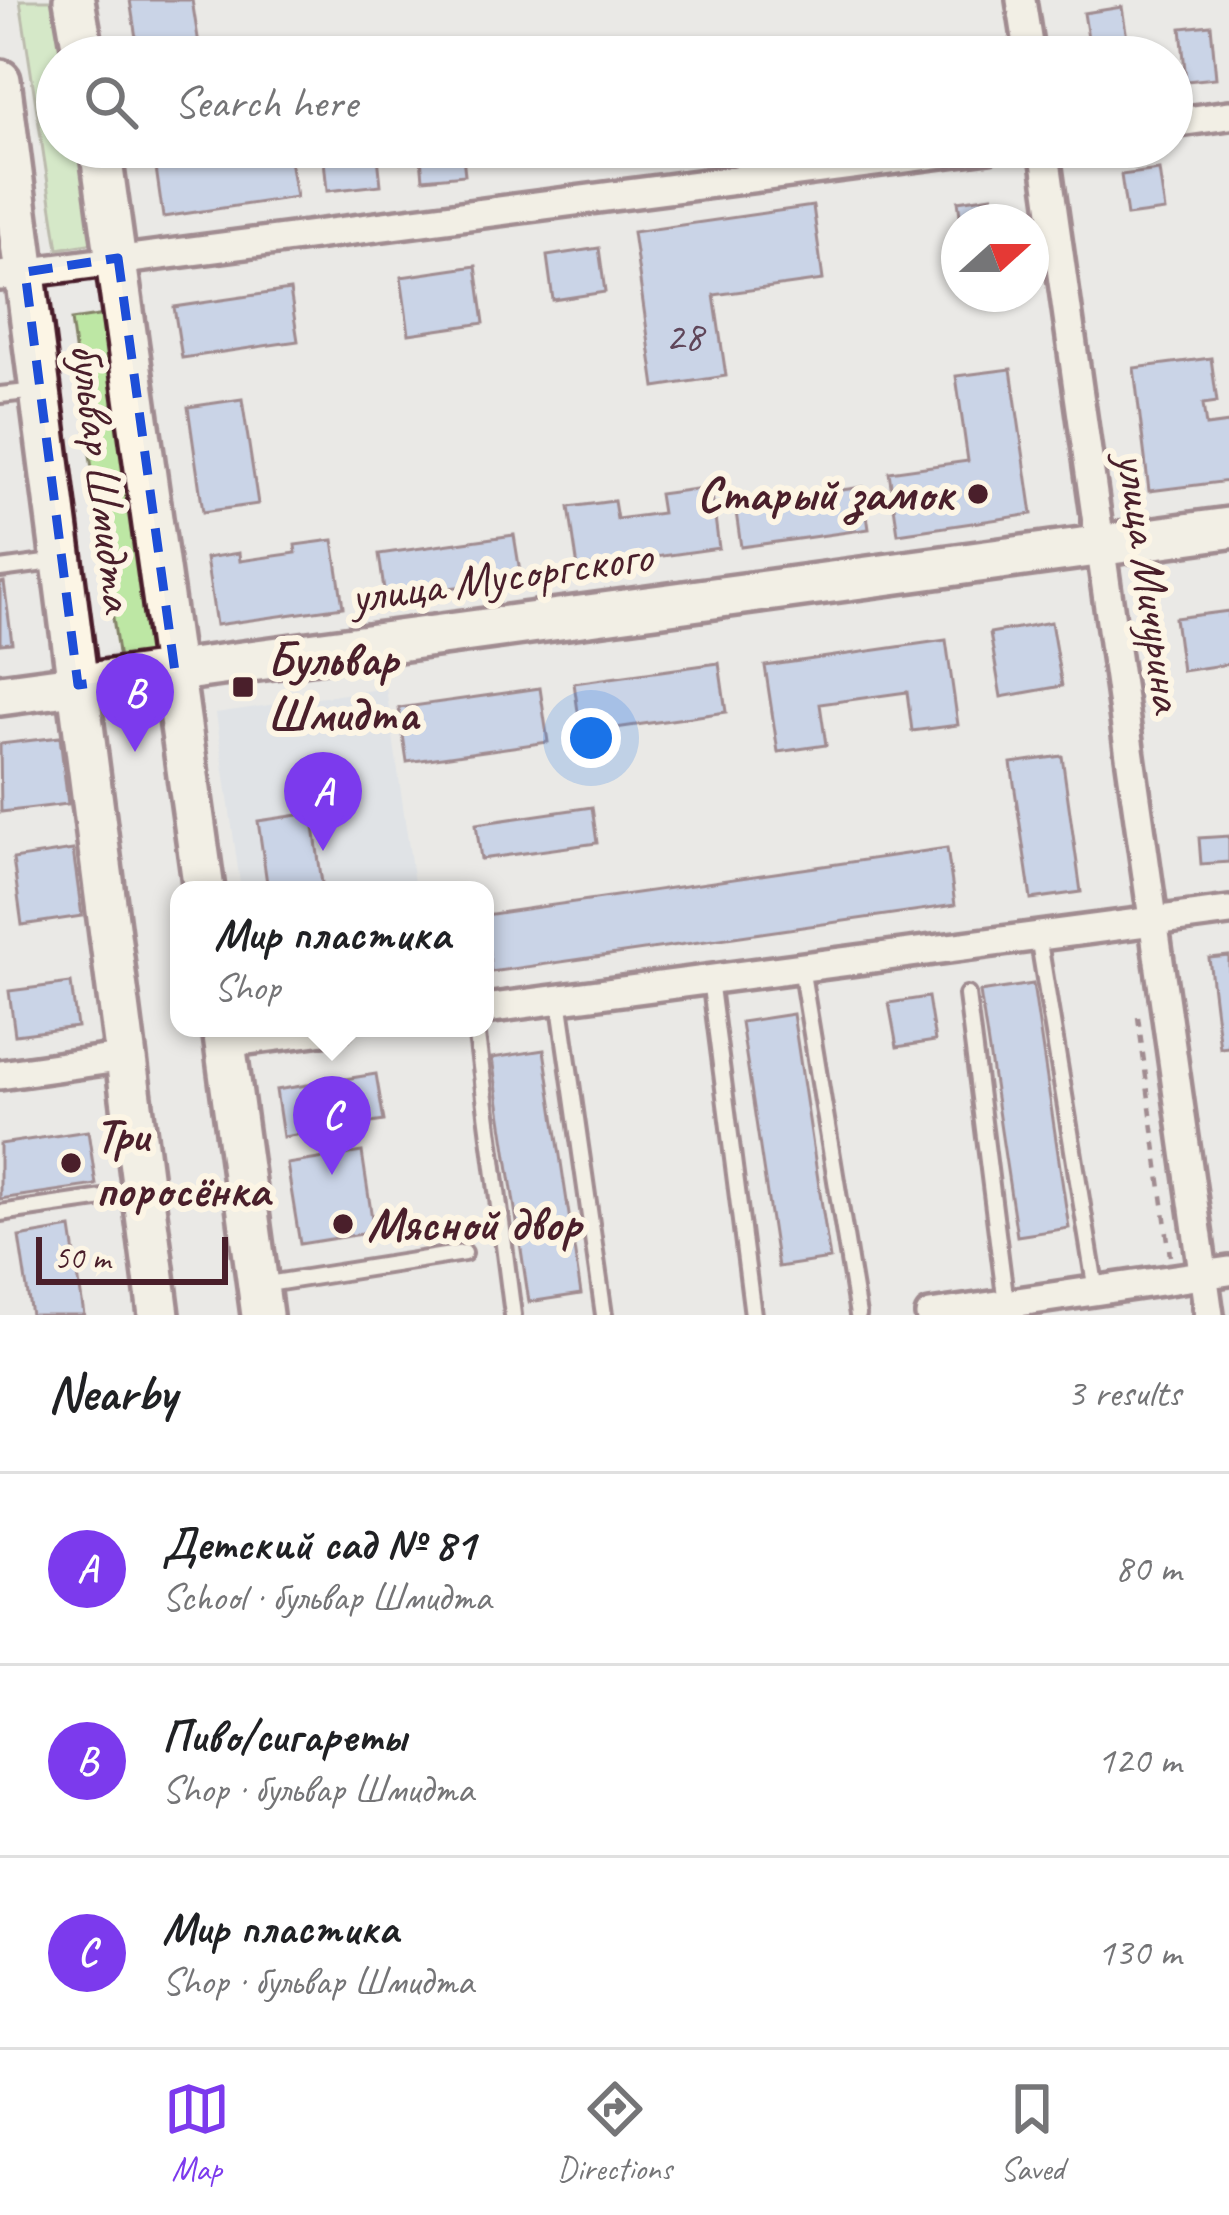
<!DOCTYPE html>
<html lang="en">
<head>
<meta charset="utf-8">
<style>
  body { margin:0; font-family:Caveat,sans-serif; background:#f2f2f2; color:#202124 }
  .compass { position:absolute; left:941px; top:204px; width:108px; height:108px; border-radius:50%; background:#fff; box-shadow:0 3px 9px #0004; rotate:69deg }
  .scale { position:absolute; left:36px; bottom:30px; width:192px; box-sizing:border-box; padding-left:12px; border:6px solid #4a1f2b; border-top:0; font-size:33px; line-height:42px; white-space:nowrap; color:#4a1f2b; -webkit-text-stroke:9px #fcf5e5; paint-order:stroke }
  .you { position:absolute; left:591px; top:738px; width:42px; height:42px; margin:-30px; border:9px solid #fff; border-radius:50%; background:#1a73e8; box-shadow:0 0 0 18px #1a73e833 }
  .badge { display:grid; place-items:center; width:78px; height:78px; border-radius:50%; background:#7c3aed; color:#fff; font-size:39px; font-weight:700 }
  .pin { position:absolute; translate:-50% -99px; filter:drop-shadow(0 3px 6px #0008) }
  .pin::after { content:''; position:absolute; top:63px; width:42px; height:36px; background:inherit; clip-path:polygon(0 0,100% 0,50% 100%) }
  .popup { position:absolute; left:170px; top:881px; width:324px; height:156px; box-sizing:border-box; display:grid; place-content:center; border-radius:24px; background:#fff; filter:drop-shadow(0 3px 9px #0005); font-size:39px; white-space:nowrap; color:#757577 }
  .popup b { font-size:45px; color:#202124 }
  .popup::after { content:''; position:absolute; left:50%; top:100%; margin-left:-24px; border:24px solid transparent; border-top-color:#fff }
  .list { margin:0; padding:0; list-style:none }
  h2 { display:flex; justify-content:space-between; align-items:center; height:156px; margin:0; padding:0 48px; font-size:51px }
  h2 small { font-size:39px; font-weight:400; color:#757577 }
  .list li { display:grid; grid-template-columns:78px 1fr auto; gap:36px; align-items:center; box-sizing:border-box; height:192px; padding:0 48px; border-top:3px solid #e0e0e0 }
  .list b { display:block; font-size:45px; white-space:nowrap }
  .list p { margin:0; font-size:39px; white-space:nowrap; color:#757577 }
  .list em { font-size:39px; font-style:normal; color:#757577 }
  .icon { flex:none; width:66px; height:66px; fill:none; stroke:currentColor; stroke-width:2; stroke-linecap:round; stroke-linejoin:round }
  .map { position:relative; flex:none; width:1229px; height:1315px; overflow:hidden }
  .search { position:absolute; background:#fff; box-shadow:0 3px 9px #0004; left:36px; right:36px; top:36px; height:132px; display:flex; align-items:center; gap:30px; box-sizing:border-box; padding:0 42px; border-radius:66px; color:#757577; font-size:45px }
  .sheet { height:732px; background:#fff }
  nav { display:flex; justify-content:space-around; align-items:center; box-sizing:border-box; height:168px; border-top:3px solid #e0e0e0; background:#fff; font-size:33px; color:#757577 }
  nav a { display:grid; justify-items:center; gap:6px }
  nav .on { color:#7c3aed }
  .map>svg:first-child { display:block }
  .built { fill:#d5dbe7 }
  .green { fill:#bde7a4; stroke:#848368; stroke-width:3 }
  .building { fill:#a4bae8; stroke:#4a1f2b; stroke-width:3 }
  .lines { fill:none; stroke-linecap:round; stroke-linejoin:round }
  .lane-casing { stroke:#4a1f2b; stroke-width:22 }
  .street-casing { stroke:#4a1f2b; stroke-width:36 }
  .secondary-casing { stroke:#4a1f2b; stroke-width:48 }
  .path { stroke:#4a1f2b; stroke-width:4.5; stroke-dasharray:9 9; stroke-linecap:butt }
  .lane { stroke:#fcf5e5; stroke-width:14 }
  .street { stroke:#fcf5e5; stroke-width:27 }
  .secondary { stroke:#fcf5e5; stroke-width:39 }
  .marked { fill:none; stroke:#1d4ed8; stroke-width:9; stroke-dasharray:24 15; stroke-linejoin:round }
  .poi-dot { fill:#4a1f2b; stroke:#fcf5e5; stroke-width:4.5 }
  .labels { text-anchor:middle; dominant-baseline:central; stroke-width:12; stroke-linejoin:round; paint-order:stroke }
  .number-label { font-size:42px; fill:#60465a }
  .street-label { font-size:48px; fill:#4a1f2b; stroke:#fcf5e5 }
  .poi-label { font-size:48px; font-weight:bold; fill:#4a1f2b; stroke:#fcf5e5; text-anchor:start }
</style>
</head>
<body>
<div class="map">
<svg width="1229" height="1315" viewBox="0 0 1229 1315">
  <rect width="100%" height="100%" fill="#eae9e6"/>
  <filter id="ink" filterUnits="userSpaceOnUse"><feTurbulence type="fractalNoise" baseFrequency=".00833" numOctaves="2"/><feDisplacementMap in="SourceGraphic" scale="24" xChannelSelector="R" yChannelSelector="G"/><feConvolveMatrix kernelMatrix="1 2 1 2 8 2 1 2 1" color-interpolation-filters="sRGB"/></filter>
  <g filter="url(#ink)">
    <polygon class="built" points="386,688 415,890 241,890 216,713"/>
    <g class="green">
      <polygon points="20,0 63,0 71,57 57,57 57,147 85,147 100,242 58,249"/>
      <polygon points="105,315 154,655 119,660 71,320"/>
    </g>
    <g class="building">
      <polygon points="130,0 192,0 201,57 139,57"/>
      <polygon points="1122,7 1130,57 1091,57 1084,13"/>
      <polygon points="1211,25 1216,78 1186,81 1181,28"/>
      <polygon points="153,147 288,147 296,197 163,217"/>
      <polygon points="377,147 381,185 327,191 323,150"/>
      <polygon points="420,147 462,147 465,175 423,179"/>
      <polygon points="503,147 534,147 535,157 504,161"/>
      <polygon points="1159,170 1165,211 1127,216 1121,175"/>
      <polygon points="992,196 996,222 961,222 958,201"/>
      <polygon points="813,206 823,280 714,295 726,376 655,387 633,232"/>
      <polygon points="599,248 605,292 553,300 547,256"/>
      <polygon points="476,266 484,323 409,334 401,277"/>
      <polygon points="290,290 298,341 182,358 174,307"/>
      <polygon points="1211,358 1217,402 1203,404 1206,426 1229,423 1229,481 1149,491 1134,368"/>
      <polygon points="1011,369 1032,514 898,534 889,472 968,461 956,376"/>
      <polygon points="242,399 258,504 203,512 188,407"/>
      <polygon points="711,487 719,548 578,568 569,507 614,501 617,519 662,513 659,494"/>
      <polygon points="863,487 869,529 741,547 735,505"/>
      <polygon points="514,535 521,578 385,597 379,554"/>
      <polygon points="333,540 343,607 216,625 206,558 239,553 240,561 296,553 295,545"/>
      <polygon points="4,582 12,643 0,644 0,583"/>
      <polygon points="1229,611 1229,664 1182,671 1175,618"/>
      <polygon points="1051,622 1062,686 1001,697 990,633"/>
      <polygon points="946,640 958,725 912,731 907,692 820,704 826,745 778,752 765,666"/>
      <polygon points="719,663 726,712 581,733 574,683"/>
      <polygon points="540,688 548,742 407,762 399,708"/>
      <polygon points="60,737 68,804 1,812 0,744"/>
      <polygon points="1062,756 1081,892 1031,899 1011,763"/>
      <polygon points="592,807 597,843 481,859 476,824"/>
      <polygon points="312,813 323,890 268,890 258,821"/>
      <polygon points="1229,836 1229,862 1201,864 1199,838"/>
      <polygon points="947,848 955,905 491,972 485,915"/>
      <polygon points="73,850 82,916 22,925 13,859"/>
      <polygon points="1229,956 1229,1047 1220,1048 1209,958"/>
      <polygon points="71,983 77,1027 15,1035 9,991"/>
      <polygon points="1033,984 1069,1228 1017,1236 980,992"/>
      <polygon points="928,997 935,1041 897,1047 889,1003"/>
      <polygon points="793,1014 830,1259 778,1267 741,1022"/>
      <polygon points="544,1050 581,1294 529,1302 492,1058"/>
      <polygon points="376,1074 384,1121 283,1137 276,1090"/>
      <polygon points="88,1131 96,1185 0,1199 0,1144"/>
      <polygon points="362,1152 374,1232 300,1244 287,1164"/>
      <polygon points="71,1228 84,1315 31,1315 19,1237"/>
    </g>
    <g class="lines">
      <defs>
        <g id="lane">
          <polyline points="0,395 37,391"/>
          <polyline points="0,569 60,561"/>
          <polyline points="1038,936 1096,1291"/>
          <polyline points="801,967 858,1315"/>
          <polyline points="710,979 753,1315"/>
          <polyline points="967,995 1006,1304"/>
          <polyline points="559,999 604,1315"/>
          <polyline points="476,1028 513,1315"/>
          <polyline points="0,1213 138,1193"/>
          <polyline points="261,1285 464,1253"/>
        </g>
        <g id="street">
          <polyline points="1021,0 1030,57"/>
          <polyline points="1172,123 1229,115"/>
          <polyline points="1044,147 1209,1315"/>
          <polyline points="0,276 989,147"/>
          <polyline points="485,1009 1229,911"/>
          <polyline points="225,1043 338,1028"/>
          <polyline points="0,1075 126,1057"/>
          <polyline points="930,1315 1229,1271"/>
        </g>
        <g id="secondary">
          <polyline points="74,0 84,57"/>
          <polyline points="0,80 159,1315"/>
          <polyline points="100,147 204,890"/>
          <polyline points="0,695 1229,528"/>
          <polyline points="223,1028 262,1315"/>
        </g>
      </defs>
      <use href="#lane" class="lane-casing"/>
      <use href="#street" class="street-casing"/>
      <use href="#secondary" class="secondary-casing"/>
      <polyline class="path" points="1138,1017 1170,1256"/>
      <use href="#lane" class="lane"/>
      <use href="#street" class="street"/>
      <use href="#secondary" class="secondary"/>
    </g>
  </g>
  <path d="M0 0H1229V1315H0ZM118 258 175 672 78 685 25 272Z" fill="#eae9e6" fill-opacity=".55" fill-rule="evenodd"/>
  <path class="marked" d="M118 258 175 672 78 685 25 272Z"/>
  <g class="poi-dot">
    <circle cx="978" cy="494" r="12"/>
    <rect x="231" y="675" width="24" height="24" rx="6"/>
    <circle cx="71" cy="1163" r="12"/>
    <circle cx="343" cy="1224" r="12"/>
  </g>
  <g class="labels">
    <g class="number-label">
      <text x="684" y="336">28</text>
    </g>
    <g class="street-label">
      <text transform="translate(103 477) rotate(83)">бульвар Шмидта</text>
      <text transform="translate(501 576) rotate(-8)">улица Мусоргского</text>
      <text transform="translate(1151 582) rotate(82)">улица Мичурина</text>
    </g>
    <g class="poi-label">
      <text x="954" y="494" text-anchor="end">Старый замок</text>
      <text x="267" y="659">Бульвар<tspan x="267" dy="55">Шмидта</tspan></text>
      <text x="95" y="1135">Три<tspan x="95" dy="55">поросёнка</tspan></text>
      <text x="367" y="1224">Мясной двор</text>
    </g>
  </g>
</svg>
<svg class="compass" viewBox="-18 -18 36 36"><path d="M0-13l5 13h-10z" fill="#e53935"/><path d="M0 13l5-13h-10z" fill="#757577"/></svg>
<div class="scale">50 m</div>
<div class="you"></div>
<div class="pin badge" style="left:323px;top:851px">A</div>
<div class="pin badge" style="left:135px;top:752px">B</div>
<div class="pin badge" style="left:332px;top:1175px">C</div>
<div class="popup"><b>Мир пластика</b>Shop</div>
<div class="search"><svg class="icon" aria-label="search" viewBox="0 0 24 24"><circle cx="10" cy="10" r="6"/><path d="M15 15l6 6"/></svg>Search here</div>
</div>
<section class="sheet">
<h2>Nearby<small>3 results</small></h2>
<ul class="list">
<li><span class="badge">A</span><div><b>Детский сад № 81</b><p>School · бульвар Шмидта</p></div><em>80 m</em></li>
<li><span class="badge">B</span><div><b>Пиво/сигареты</b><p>Shop · бульвар Шмидта</p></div><em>120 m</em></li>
<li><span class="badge">C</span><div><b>Мир пластика</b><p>Shop · бульвар Шмидта</p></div><em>130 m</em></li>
</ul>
</section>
<nav>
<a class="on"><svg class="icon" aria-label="map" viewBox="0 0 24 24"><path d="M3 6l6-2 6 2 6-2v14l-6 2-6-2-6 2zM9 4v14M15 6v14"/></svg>Map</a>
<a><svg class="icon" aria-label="directions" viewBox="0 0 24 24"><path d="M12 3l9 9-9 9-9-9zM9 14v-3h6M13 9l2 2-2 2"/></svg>Directions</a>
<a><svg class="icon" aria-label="saved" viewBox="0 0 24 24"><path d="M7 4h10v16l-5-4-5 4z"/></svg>Saved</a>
</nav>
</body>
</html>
